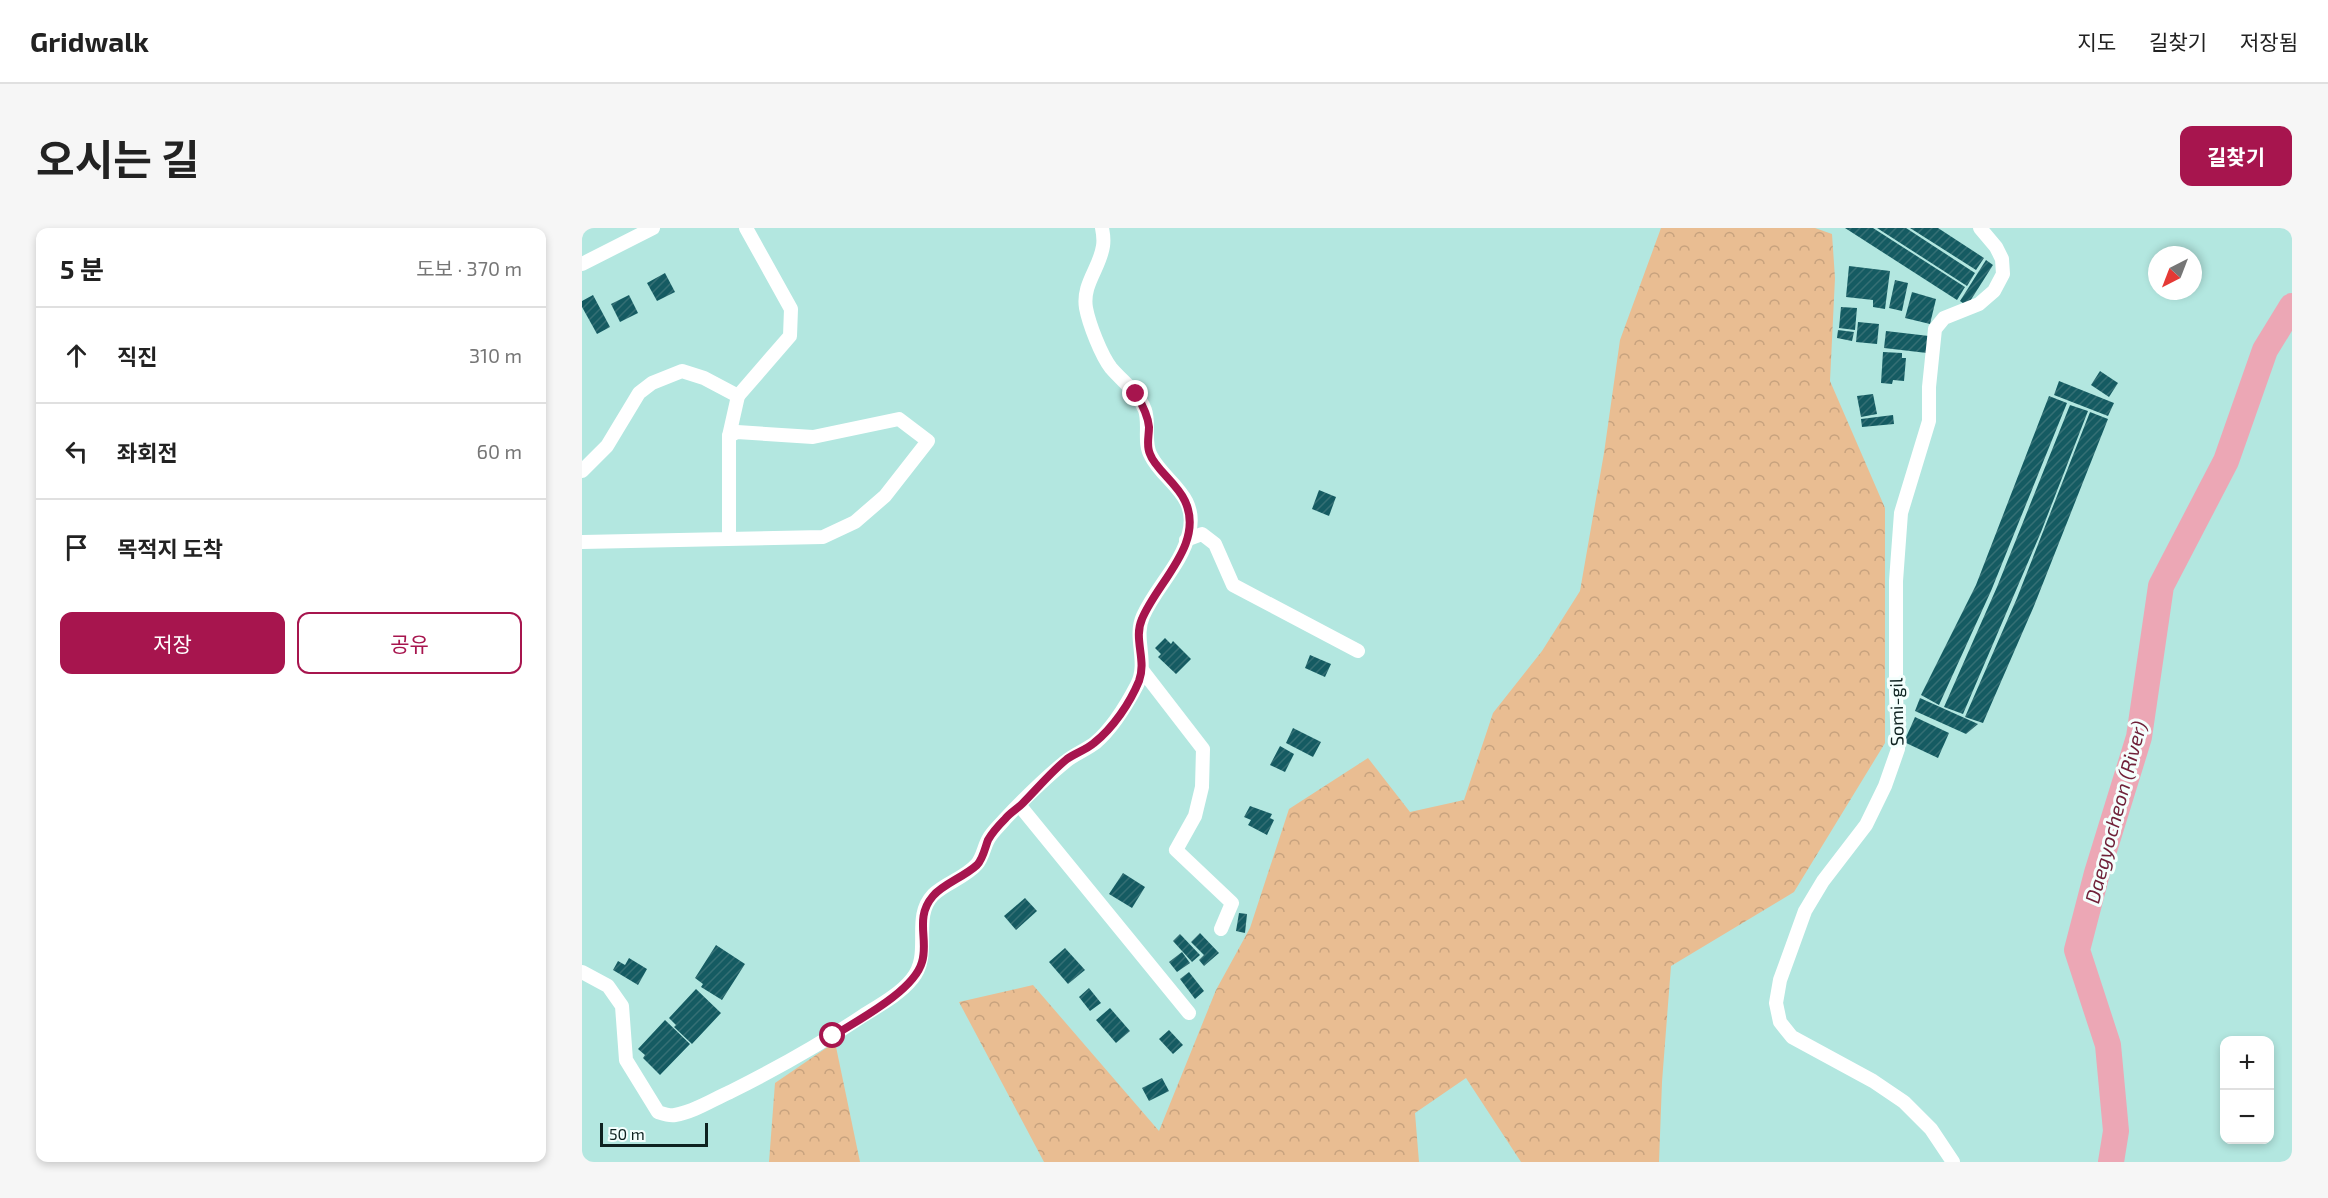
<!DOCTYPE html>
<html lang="ko">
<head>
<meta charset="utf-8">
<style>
  body { margin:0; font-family:"Exo 2","Noto Sans KR",sans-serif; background:#f6f6f6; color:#222 }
  .controls { position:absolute; right:18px; bottom:18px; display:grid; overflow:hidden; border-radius:12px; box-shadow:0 3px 9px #0003 }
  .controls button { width:54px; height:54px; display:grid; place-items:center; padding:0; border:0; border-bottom:2px solid #e0e0e0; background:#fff; color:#222; font:30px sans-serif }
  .compass { position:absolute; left:1566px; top:18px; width:54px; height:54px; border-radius:50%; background:#fff; box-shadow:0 3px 9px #0003; rotate:222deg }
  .scale { position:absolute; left:18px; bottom:15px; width:108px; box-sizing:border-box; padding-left:6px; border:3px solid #0e2220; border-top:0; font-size:16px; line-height:21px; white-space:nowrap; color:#0e2220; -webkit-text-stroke:4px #f4fffd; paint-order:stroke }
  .stop { position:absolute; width:18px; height:18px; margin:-14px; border:4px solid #a7154e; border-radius:50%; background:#fff }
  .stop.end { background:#a7154e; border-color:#fff; box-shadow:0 2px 6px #0008 }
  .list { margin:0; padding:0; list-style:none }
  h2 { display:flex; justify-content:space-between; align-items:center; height:78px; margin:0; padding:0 24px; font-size:26px }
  h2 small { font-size:20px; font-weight:400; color:#767676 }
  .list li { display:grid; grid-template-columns:39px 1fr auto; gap:18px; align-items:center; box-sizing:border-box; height:96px; padding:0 24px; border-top:2px solid #e0e0e0 }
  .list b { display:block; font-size:22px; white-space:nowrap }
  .list em { font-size:20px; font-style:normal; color:#767676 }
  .actions { display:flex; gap:12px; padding:18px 24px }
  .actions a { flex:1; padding:14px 0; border:2px solid #a7154e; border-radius:12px; text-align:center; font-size:21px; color:#a7154e }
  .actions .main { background:#a7154e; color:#fff }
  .icon { flex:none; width:33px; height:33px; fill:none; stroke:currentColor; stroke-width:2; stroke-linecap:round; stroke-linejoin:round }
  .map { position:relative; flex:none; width:1710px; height:934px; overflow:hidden; border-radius:12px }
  header { display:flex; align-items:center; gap:36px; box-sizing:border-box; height:84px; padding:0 30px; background:#fff; border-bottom:2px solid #e0e0e0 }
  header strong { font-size:28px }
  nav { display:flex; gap:33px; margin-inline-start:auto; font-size:21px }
  .intro { display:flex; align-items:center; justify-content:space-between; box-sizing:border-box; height:144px; padding:0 36px }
  h1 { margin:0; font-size:42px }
  .button { padding:15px 27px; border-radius:12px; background:#a7154e; color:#fff; font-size:21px; font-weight:700 }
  main { display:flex; gap:36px; padding:0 36px }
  aside { flex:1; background:#fff; border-radius:12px; box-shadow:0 3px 9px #0003 }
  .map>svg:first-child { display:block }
  .forest { fill:url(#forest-crowns) }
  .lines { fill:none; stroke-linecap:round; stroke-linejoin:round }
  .river { stroke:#eca7b5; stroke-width:26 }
  .building { fill:url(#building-hatch) }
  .minor { stroke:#fff; stroke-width:14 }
  .route { stroke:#a7154e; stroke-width:8 }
  .labels { text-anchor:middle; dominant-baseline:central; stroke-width:6; stroke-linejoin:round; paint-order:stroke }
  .street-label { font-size:18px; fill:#0e2220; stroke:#f4fffd }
  .water-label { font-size:20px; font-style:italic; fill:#702139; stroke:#f4fffd }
</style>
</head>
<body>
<header>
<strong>Gridwalk</strong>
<nav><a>지도</a><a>길찾기</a><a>저장됨</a></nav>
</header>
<div class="intro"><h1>오시는 길</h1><a class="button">길찾기</a></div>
<main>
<aside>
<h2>5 분<small>도보 · 370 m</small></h2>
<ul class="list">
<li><svg class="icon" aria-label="ahead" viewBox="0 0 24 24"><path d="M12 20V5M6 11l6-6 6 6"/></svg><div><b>직진</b></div><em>310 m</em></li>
<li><svg class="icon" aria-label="left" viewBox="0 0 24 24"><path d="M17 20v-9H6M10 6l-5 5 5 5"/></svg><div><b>좌회전</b></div><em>60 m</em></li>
<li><svg class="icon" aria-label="arrive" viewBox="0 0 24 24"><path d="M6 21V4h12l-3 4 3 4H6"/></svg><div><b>목적지 도착</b></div></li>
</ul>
<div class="actions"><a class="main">저장</a><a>공유</a></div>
</aside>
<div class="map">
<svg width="1710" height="934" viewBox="0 0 1710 934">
  <defs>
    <pattern id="forest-crowns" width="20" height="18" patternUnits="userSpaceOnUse" patternTransform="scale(1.5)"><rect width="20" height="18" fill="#e9bd92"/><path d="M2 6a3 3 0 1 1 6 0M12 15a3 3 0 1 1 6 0" fill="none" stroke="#c7a27e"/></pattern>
    <pattern id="building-hatch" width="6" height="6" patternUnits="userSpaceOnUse" patternTransform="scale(1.5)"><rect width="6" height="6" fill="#155b62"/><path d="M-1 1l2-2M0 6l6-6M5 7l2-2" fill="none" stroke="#356f74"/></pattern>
  </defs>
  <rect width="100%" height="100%" fill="#b3e7e0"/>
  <g class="forest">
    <polygon points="1079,0 1233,0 1250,6 1253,50 1248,153 1303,280 1303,515 1212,664 1089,738 1080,854 1077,934 939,934 884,850 833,885 837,934 462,934 377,774 451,757 577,903 634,762 668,700 707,581 786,530 828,584 882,572 911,485 960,423 998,363 1022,225 1038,112"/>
    <polygon points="253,814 278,934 187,934 193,855"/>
  </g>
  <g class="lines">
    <polyline class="river" points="1529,934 1534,903 1526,817 1495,722 1515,645 1557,509 1579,358 1644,233 1683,122 1710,78"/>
  </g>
  <g class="building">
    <polygon points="1263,0 1291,0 1383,59 1375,72"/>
    <polygon points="1295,0 1324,0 1393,45 1385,58"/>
    <polygon points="1328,0 1356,0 1402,30 1394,42"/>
    <polygon points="1404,32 1411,37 1385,78 1378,73"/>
    <polygon points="1267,38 1308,43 1303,81 1291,79 1291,72 1264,69"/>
    <polygon points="83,45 93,64 75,73 65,55"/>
    <polygon points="1313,52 1326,55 1320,83 1307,80"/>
    <polygon points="1330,64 1354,71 1348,96 1323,90"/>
    <polygon points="11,67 28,99 15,106 0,79 0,73"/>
    <polygon points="47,67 56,85 38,94 29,76"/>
    <polygon points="1259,79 1275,80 1273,102 1257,100"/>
    <polygon points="1276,94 1297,96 1295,116 1274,114"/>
    <polygon points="1256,102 1272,104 1270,113 1255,110"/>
    <polygon points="1304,103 1347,108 1345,125 1302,120"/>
    <polygon points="1301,124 1320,125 1320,130 1324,130 1322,153 1311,152 1310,156 1299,155"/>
    <polygon points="1518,143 1536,155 1527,169 1509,157"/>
    <polygon points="1477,153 1532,175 1526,188 1472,167"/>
    <polygon points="1291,166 1295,186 1279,189 1275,168"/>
    <polygon points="1467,168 1485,175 1409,363 1357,477 1339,467 1394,357"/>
    <polygon points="1488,177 1506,183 1459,304 1381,486 1362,479 1415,359"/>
    <polygon points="1508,184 1526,191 1452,378 1401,495 1383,489 1435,370"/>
    <polygon points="1311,187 1312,196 1280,199 1279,191"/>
    <polygon points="737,262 754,269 747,288 730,281"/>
    <polygon points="583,410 589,416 591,413 609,431 594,446 576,429 579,426 573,420"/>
    <polygon points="728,427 749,436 743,449 723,440"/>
    <polygon points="1338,470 1396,496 1384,506 1333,483"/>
    <polygon points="1333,489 1367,505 1356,530 1322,514"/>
    <polygon points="711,500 739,514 731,529 704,515"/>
    <polygon points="698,518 712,526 703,544 688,537"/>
    <polygon points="668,578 690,586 688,590 692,592 685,607 666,597 669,592 662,589"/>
    <polygon points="541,645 563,659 550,680 527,666"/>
    <polygon points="443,670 455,683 434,702 422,688"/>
    <polygon points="657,685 665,686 663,705 654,703"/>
    <polygon points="618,705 637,725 622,738 617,732 622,727 609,714"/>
    <polygon points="598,706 618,727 610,734 591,713"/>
    <polygon points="134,717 163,736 140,772 119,759 121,756 113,750"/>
    <polygon points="483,720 503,742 486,756 467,734"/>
    <polygon points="600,724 608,735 595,744 587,734"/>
    <polygon points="47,730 65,741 56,757 31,742 36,733 43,737"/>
    <polygon points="607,744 622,763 613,771 598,751"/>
    <polygon points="507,760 519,775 508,783 497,769"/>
    <polygon points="114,761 139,785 110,816 92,799 94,797 87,790"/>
    <polygon points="528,780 548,803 534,815 514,792"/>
    <polygon points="83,792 108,816 78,847 61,830 63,827 56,821"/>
    <polygon points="587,802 601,817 591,826 577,811"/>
    <polygon points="580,850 587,863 567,873 560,860"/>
  </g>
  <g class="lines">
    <g class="minor">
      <polyline points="0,36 71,0"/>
      <polyline points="147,208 156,168"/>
      <polyline points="0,243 25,218 57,165 70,155 100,143 122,150 156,168 208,108 209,81 164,0"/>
      <polyline points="604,312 620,306 633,316 651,357 776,423"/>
      <polyline points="0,314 241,309 273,294 303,268 346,213 317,191 231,209 155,204 147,208 147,311"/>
      <polyline points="560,442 621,521 620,559 613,588 594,622 650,675 639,701"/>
      <polyline points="438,578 607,785"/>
      <path d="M0 744 26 758 40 778 44 832 76 884C82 886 87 888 93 887 112 884 130 872 148 864 194 841 239 816 282 787 298 777 318 766 330 751 351 726 329 690 351 667 363 655 383 650 395 636 401 629 402 618 407 610 411 603 418 597 423 591 441 572 462 551 483 534 492 526 504 522 513 515 531 500 544 478 555 457 567 434 551 410 561 388 574 359 600 336 607 305 617 267 582 254 569 228 561 215 568 196 563 182 556 164 541 154 529 140 519 127 507 96 504 80 500 56 518 40 521 18 522 12 521 5 520 0"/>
      <polyline points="1371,934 1349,901 1322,874 1291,853 1210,809 1198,794 1194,775 1198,752 1223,683 1241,653 1284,597 1303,558 1316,521 1314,465 1314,353 1319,285 1347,193 1347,159 1353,101 1362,90 1397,76 1412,63 1421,46 1420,31 1414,19 1398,0"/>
    </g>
  </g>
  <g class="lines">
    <path class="route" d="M251 808C276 792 332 763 340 734 347 712 332 690 351 668 361 656 382 649 395 637 401 631 403 620 406 612 410 605 417 597 423 591 428 585 435 581 440 576 455 561 469 544 485 531 493 525 504 522 512 515 531 500 548 475 557 453 565 432 551 411 560 391 575 354 623 316 603 273 595 255 573 241 568 226 564 218 567 208 567 199 566 187 560 176 554 166"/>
  </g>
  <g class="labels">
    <g class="street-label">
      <text transform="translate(1314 484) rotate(-91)">Somi-gil</text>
    </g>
    <g class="water-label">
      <text transform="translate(1533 584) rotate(-75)">Daegyocheon (River)</text>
    </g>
  </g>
</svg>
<div class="controls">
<button>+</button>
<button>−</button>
</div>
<svg class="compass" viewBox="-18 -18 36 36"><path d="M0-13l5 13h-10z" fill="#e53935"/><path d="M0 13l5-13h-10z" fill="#767676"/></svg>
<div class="scale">50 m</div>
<div class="stop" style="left:251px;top:808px"></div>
<div class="stop end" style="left:554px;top:166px"></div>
</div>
</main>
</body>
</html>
